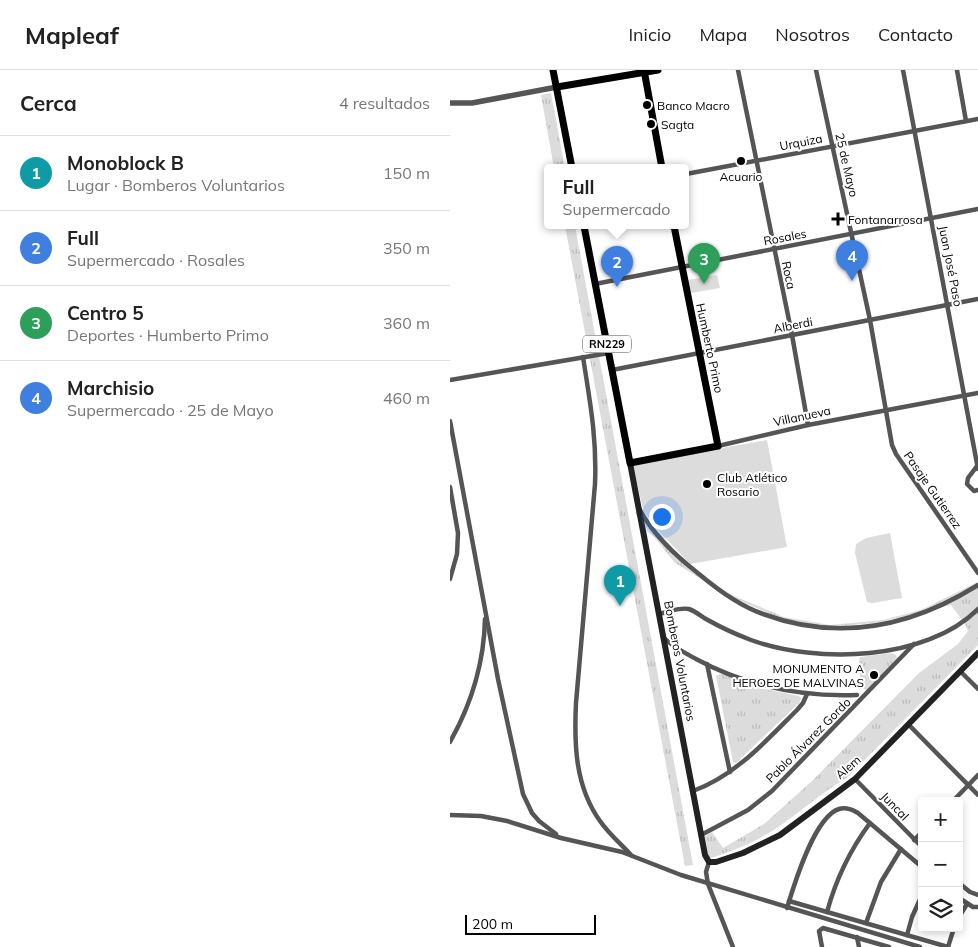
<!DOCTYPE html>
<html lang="es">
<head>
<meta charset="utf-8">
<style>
  body { margin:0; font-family:Mulish,sans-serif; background:#f2f2f2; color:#222 }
  .controls { position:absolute; right:15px; bottom:15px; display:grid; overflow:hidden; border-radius:5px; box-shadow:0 2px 8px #0003 }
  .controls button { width:45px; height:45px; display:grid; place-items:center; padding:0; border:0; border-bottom:1px solid #e0e0e0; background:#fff; color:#222; font:25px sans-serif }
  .scale { position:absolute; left:15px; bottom:12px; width:131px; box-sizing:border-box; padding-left:5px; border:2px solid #000; border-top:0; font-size:14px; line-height:18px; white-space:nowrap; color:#000; -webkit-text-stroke:4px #fff; paint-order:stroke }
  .you { position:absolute; left:211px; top:446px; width:18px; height:18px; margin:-12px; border:4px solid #fff; border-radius:50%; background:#1a73e8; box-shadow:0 0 0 8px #1a73e833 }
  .badge { display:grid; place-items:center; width:32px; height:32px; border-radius:50%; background:#0b8043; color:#fff; font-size:16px; font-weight:700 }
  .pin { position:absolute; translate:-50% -41px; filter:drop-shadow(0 1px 2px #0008) }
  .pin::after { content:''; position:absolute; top:26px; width:18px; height:15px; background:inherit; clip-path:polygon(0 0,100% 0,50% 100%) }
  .popup { position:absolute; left:94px; top:94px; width:145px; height:65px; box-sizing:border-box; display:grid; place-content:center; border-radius:5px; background:#fff; filter:drop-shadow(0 1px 4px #0005); font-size:16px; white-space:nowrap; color:#767676 }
  .popup b { font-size:19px; color:#222 }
  .popup::after { content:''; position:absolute; left:50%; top:100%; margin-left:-10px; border:10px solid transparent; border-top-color:#fff }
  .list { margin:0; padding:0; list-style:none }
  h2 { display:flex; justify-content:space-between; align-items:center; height:65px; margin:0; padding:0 20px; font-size:21px }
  h2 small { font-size:16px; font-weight:400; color:#767676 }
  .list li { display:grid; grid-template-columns:32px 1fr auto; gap:15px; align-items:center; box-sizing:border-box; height:75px; padding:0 20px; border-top:1px solid #e0e0e0 }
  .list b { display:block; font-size:19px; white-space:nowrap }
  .list p { margin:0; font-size:16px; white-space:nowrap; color:#767676 }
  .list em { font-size:16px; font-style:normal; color:#767676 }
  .icon { flex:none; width:28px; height:28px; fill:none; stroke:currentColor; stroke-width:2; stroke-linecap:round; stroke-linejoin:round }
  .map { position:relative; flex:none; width:528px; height:877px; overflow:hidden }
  header { display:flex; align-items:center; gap:30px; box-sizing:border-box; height:70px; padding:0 25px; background:#fff; border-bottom:1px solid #e0e0e0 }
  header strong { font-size:24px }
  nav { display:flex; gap:28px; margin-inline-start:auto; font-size:18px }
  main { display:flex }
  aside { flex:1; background:#fff }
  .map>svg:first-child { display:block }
  .grass { fill:url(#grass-tufts) }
  .pitch { fill:#dcdcdc }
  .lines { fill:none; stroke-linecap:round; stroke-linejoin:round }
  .minor { stroke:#555; stroke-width:4.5 }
  .tertiary { stroke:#555; stroke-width:5.5 }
  .secondary { stroke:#222; stroke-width:6 }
  .primary { stroke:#000; stroke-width:7 }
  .poi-dot { fill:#000; stroke:#fff; stroke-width:2 }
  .labels { text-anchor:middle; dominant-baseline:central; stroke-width:4; stroke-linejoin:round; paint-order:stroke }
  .shield { fill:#fff; stroke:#4c4c4c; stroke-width:1 }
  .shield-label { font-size:11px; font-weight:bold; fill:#000 }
  .poi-label { font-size:12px; fill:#000; stroke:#fff; text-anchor:start }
  .street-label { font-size:12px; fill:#000; stroke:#fff }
</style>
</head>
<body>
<header>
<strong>Mapleaf</strong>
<nav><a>Inicio</a><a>Mapa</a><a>Nosotros</a><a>Contacto</a></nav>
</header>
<main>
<aside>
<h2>Cerca<small>4 resultados</small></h2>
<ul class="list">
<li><span class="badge" style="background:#0f9aa8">1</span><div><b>Monoblock B</b><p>Lugar · Bomberos Voluntarios</p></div><em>150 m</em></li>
<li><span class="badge" style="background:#3f7fe0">2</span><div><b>Full</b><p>Supermercado · Rosales</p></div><em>350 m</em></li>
<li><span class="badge" style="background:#2e9e5b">3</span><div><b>Centro 5</b><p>Deportes · Humberto Primo</p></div><em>360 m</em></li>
<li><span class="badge" style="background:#3f7fe0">4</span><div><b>Marchisio</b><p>Supermercado · 25 de Mayo</p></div><em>460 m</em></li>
</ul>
</aside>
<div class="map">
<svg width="528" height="877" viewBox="0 0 528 877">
  <defs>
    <pattern id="grass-tufts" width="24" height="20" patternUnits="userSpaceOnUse" patternTransform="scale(1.25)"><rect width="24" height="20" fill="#dcdcdc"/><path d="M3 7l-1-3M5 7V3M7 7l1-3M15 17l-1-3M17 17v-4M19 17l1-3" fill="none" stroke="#bbb"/></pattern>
  </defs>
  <rect width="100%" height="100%" fill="#fff"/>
  <g class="grass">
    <polygon points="101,23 115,98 104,98 91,25"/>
    <polygon points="115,156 125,156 243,795 235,796"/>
    <path d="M189 439 226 482 270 520 334 547 380 555 433 550 471 540 528 512V575L398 707C356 732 330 764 281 781 274 783 267 787 259 788L257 787 254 767 262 762 273 778 314 754 362 711 469 603 508 574 518 561 515 554 501 535 426 553 379 557 332 549 279 526 225 493 185 443Z"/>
    <path d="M442 583 446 585 447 588 420 618 416 621C410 613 407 596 410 587Z"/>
    <polygon points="272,603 305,617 349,626 351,629 349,633 286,693 283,692 266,606"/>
  </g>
  <g class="pitch">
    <polygon points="267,205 270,218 241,223 238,210"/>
    <polygon points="317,370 337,477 240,494 207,459 193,440 183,394"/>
    <polygon points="440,463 452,528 422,533 417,532 405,483 406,474 416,468"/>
  </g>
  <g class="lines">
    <g class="minor">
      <polyline points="288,0 342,265 358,355"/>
      <polyline points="366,0 420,250 442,375 446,384 528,503"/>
      <polyline points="453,0 528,399"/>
      <polyline points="507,0 516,51"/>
      <polyline points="236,104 528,49"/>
      <polyline points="145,214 528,139"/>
      <path d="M133 287C140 332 147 368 145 414L126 633C124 674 125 716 150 751 159 764 171 774 181 785"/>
      <polyline points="162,300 528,229"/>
      <polyline points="0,310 159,283"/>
      <polyline points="0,351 48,609 73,724 82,743 89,751 106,764"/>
      <polyline points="268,376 358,355 528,323"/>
      <polyline points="527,396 518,408 517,414 524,421 528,420"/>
      <polyline points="0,417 8,463 7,484 0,509"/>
      <path d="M190 440C204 466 226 486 249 504 268 520 290 536 313 544 389 572 461 557 528 515"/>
      <path d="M209 544C218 542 230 537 239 539 245 541 251 546 256 549 270 557 285 564 301 570 367 594 476 591 528 539"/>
      <path d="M214 568C223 577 235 583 246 589 296 616 351 627 407 625"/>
      <polyline points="257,594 280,702"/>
      <polyline points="510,601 528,619"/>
      <polyline points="458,654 528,725"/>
      <path d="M0 672C22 633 34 594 35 549"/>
      <polyline points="405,709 472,777"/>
      <path d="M243 721C285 706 316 671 347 640L353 633 357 624"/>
      <polyline points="503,731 528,705"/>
      <polyline points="0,745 31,746 57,751 111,768 172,782 231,805 470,877"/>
      <polyline points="251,765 298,740 322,721 464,574"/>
      <polyline points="464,770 472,762"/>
      <polyline points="259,792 256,802 258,814 283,877"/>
      <polyline points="509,813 520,822 528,825"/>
      <polyline points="509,828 523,837 528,837"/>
      <polyline points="339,831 498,877"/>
      <path d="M337 838C344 815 364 747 389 739 396 737 403 740 408 743L472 797"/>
      <path d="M377 842C386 809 400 780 420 753"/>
      <polyline points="509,847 517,834"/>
      <polyline points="416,853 431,812 451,779"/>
      <polyline points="457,865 462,847 472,825"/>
      <polyline points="407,867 409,877"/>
      <polyline points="372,877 369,861 373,858 439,877"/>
      <polyline points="498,877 504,858"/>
    </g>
    <polyline class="tertiary" points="0,33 22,33 107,17"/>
    <polyline class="secondary" points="180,393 255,785 259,792 266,792 293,783 330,765 405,709 528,583"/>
    <g class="primary">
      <polyline points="103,0 122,98"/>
      <polyline points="194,0 212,98"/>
      <polyline points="107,17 208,0"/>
      <polyline points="134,156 180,393 268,376 224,156"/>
    </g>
  </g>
  <g class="poi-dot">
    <circle cx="197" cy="35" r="5"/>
    <circle cx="201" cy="54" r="5"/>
    <circle cx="291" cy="91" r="5"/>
    <path d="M385.5 141.5h5v5h5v5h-5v5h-5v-5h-5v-5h5z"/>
    <circle cx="257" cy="414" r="5"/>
    <circle cx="424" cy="605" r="5"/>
  </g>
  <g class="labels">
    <rect class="shield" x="133" y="265.5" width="48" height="17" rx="4"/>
    <g class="shield-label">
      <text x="157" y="274">RN229</text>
    </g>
    <g class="poi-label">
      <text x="207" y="35">Banco Macro</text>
      <text x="211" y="54">Sagta</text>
      <text x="291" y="106" text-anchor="middle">Acuario</text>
      <text x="398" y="149">Fontanarrosa</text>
      <text x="267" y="407">Club Atlético<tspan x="267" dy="14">Rosario</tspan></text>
      <text x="414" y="598" text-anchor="end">MONUMENTO A<tspan x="414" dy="14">HEROES DE MALVINAS</tspan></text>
    </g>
    <g class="street-label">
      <text transform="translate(351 72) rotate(-11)">Urquiza</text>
      <text transform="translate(397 95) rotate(77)">25 de Mayo</text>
      <text transform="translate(335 167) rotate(-11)">Rosales</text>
      <text transform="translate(501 196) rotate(79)">Juan José Paso</text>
      <text transform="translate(339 205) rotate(78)">Roca</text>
      <text transform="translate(343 255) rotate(-11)">Alberdi</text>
      <text transform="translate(260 278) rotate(78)">Humberto Primo</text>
      <text transform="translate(352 346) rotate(-12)">Villanueva</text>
      <text transform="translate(483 420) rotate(55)">Pasaje Gutierrez</text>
      <text transform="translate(230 591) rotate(79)">Bomberos Voluntarios</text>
      <text transform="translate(358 670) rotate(-45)">Pablo Álvarez Gordo</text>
      <text transform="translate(398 697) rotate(-41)">Alem</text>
      <text transform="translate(445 736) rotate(46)">Juncal</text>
    </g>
  </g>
</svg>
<div class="controls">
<button>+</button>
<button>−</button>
<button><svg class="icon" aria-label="layers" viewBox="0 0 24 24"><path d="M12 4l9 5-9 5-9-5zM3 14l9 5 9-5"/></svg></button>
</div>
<div class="scale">200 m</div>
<div class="you"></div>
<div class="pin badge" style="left:170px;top:536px;background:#0f9aa8">1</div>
<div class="pin badge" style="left:167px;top:217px;background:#3f7fe0">2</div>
<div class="popup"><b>Full</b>Supermercado</div>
<div class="pin badge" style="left:254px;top:214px;background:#2e9e5b">3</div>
<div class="pin badge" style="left:402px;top:211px;background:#3f7fe0">4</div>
</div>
</main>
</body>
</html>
